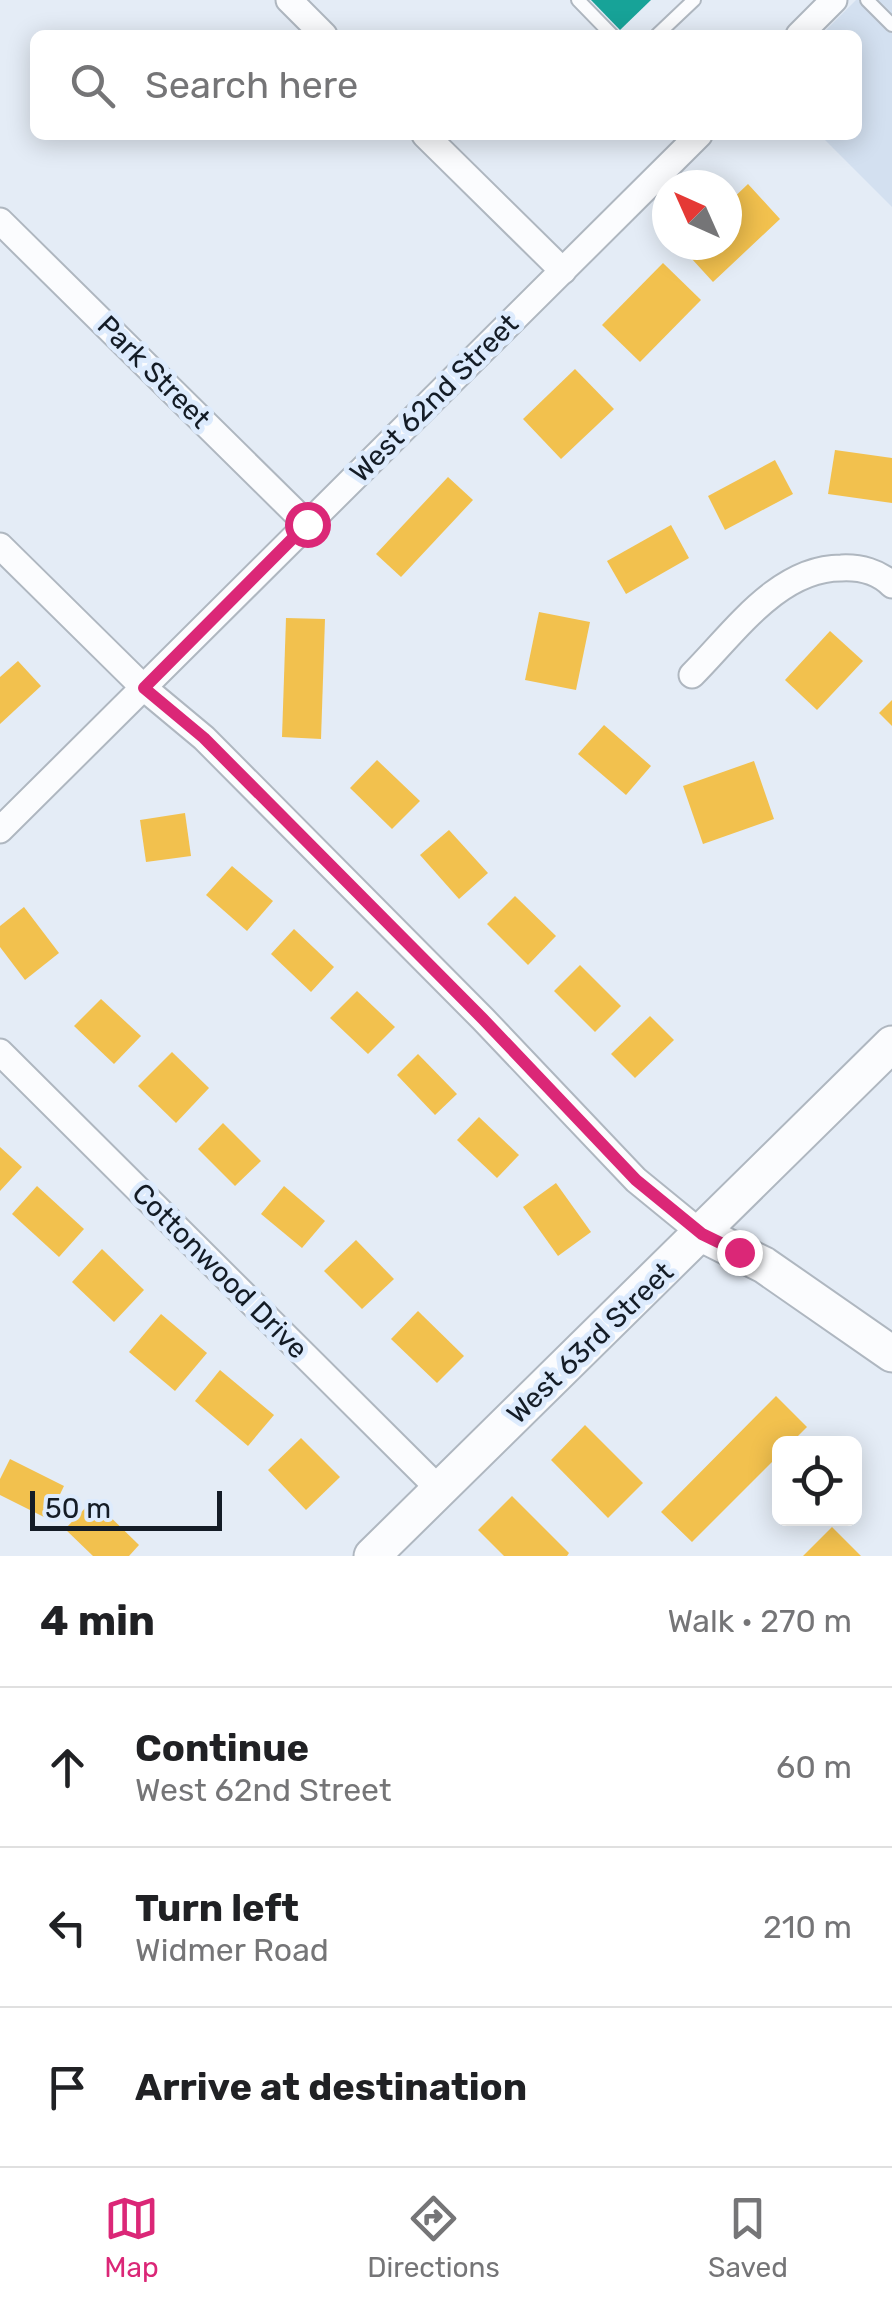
<!DOCTYPE html>
<html lang="en">
<head>
<meta charset="utf-8">
<style>
  body { margin:0; font-family:Rubik,sans-serif; background:#f2f2f2; color:#202124 }
  .controls { position:absolute; right:30px; bottom:30px; display:grid; overflow:hidden; border-radius:15px; box-shadow:0 5px 25px #0003 }
  .controls button { width:90px; height:90px; display:grid; place-items:center; padding:0; border:0; border-bottom:2px solid #e0e0e0; background:#fff; color:#202124; font:50px sans-serif }
  .compass { position:absolute; left:652px; top:170px; width:90px; height:90px; border-radius:50%; background:#fff; box-shadow:0 5px 25px #0003; rotate:315deg }
  .scale { position:absolute; left:30px; bottom:25px; width:192px; box-sizing:border-box; padding-left:10px; border:5px solid #141c26; border-top:0; font-size:28px; line-height:35px; white-space:nowrap; color:#141c26; -webkit-text-stroke:8px #ddebfd; paint-order:stroke }
  .stop { position:absolute; width:30px; height:30px; margin:-22px; border:8px solid #db2777; border-radius:50%; background:#fff }
  .stop.end { background:#db2777; border-color:#fff; box-shadow:0 2px 10px #0008 }
  .list { margin:0; padding:0; list-style:none }
  h2 { display:flex; justify-content:space-between; align-items:center; height:130px; margin:0; padding:0 40px; font-size:42px }
  h2 small { font-size:32px; font-weight:400; color:#757577 }
  .list li { display:grid; grid-template-columns:65px 1fr auto; gap:30px; align-items:center; box-sizing:border-box; height:160px; padding:0 40px; border-top:2px solid #e0e0e0 }
  .list b { display:block; font-size:38px; white-space:nowrap }
  .list p { margin:0; font-size:32px; white-space:nowrap; color:#757577 }
  .list em { font-size:32px; font-style:normal; color:#757577 }
  .icon { flex:none; width:55px; height:55px; fill:none; stroke:currentColor; stroke-width:2; stroke-linecap:round; stroke-linejoin:round }
  .map { position:relative; flex:none; width:892px; height:1556px; overflow:hidden }
  .search { position:absolute; background:#fff; box-shadow:0 5px 25px #0003; left:30px; right:30px; top:30px; height:110px; display:flex; align-items:center; gap:25px; box-sizing:border-box; padding:0 35px; border-radius:15px; color:#757577; font-size:38px }
  .sheet { height:610px; background:#fff }
  nav { display:flex; justify-content:space-around; align-items:center; box-sizing:border-box; height:140px; border-top:2px solid #e0e0e0; background:#fff; font-size:28px; color:#757577 }
  nav a { display:grid; justify-items:center; gap:5px }
  nav .on { color:#db2777 }
  .map>svg:first-child { display:block }
  .built { fill:#d3e0f0 }
  .homes { fill:#f2c14e }
  .public { fill:#17a398 }
  .lines { fill:none; stroke-linecap:round; stroke-linejoin:round }
  .lane-casing { stroke:#afb7c0; stroke-width:16 }
  .street-casing { stroke:#afb7c0; stroke-width:29 }
  .secondary-casing { stroke:#afb7c0; stroke-width:39 }
  .lane { stroke:#fbfcfe; stroke-width:12 }
  .street { stroke:#fbfcfe; stroke-width:25 }
  .secondary { stroke:#fbfcfe; stroke-width:35 }
  .route { stroke:#db2777; stroke-width:12 }
  .labels { text-anchor:middle; dominant-baseline:central; stroke-width:10; stroke-linejoin:round; paint-order:stroke }
  .street-label { font-size:28px; fill:#141c26; stroke:#ddebfd }
</style>
</head>
<body>
<div class="map">
<svg width="892" height="1556" viewBox="0 0 892 1556">
  <rect width="100%" height="100%" fill="#e4ecf6"/>
  <polygon class="built" points="856,0 892,0 892,207 820,135 857,135 857,35 821,35"/>
  <g class="homes">
    <polygon points="748,184 780,219 713,282 681,247 727,245 727,204"/>
    <polygon points="663,263 701,300 640,362 602,325"/>
    <polygon points="575,369 614,409 561,459 523,419"/>
    <polygon points="835,450 892,458 892,503 828,494"/>
    <polygon points="775,460 793,494 725,530 708,496"/>
    <polygon points="448,477 473,500 401,577 376,554"/>
    <polygon points="671,525 689,558 626,594 607,561"/>
    <polygon points="539,612 590,622 576,690 525,680"/>
    <polygon points="286,618 325,619 321,739 282,737"/>
    <polygon points="830,631 863,661 817,710 785,680"/>
    <polygon points="18,661 41,686 0,724 0,677"/>
    <polygon points="892,700 892,726 879,713"/>
    <polygon points="604,725 651,766 626,795 578,754"/>
    <polygon points="377,760 420,801 392,829 350,788"/>
    <polygon points="754,761 774,819 703,844 683,786"/>
    <polygon points="185,813 191,856 146,862 140,820"/>
    <polygon points="449,830 488,873 459,899 420,855"/>
    <polygon points="232,866 273,901 247,931 206,895"/>
    <polygon points="515,896 556,936 528,965 487,924"/>
    <polygon points="24,907 59,953 25,980 0,947 0,926"/>
    <polygon points="294,929 334,967 311,992 271,954"/>
    <polygon points="580,965 621,1006 595,1032 554,991"/>
    <polygon points="357,991 395,1027 368,1054 330,1018"/>
    <polygon points="101,999 141,1036 114,1064 74,1026"/>
    <polygon points="650,1016 674,1040 635,1078 611,1054"/>
    <polygon points="172,1052 209,1088 176,1123 138,1086"/>
    <polygon points="418,1054 457,1094 435,1115 397,1075"/>
    <polygon points="479,1117 519,1155 497,1178 457,1140"/>
    <polygon points="223,1123 261,1161 235,1186 198,1149"/>
    <polygon points="0,1147 22,1167 0,1191"/>
    <polygon points="556,1183 591,1232 558,1256 523,1207"/>
    <polygon points="37,1186 84,1229 59,1257 12,1214"/>
    <polygon points="284,1186 325,1221 302,1248 261,1214"/>
    <polygon points="356,1240 394,1279 362,1309 324,1271"/>
    <polygon points="102,1249 144,1290 114,1322 72,1282"/>
    <polygon points="418,1311 464,1356 437,1383 391,1339"/>
    <polygon points="161,1314 207,1353 175,1391 129,1352"/>
    <polygon points="220,1370 274,1415 248,1446 195,1401"/>
    <polygon points="776,1396 807,1427 790,1444 780,1444 780,1454 692,1542 661,1512"/>
    <polygon points="585,1425 643,1483 608,1518 551,1460"/>
    <polygon points="301,1438 340,1477 306,1510 268,1470"/>
    <polygon points="10,1459 64,1486 48,1519 0,1495 0,1479"/>
    <polygon points="512,1496 569,1553 567,1556 504,1556 478,1530"/>
    <polygon points="93,1500 139,1545 129,1556 93,1556 65,1529"/>
    <polygon points="832,1527 861,1556 803,1556"/>
  </g>
  <polygon class="public" points="591,0 651,0 620,30"/>
  <g class="lines">
    <defs>
      <g id="lane">
        <polyline points="578,0 612,35"/>
        <polyline points="867,0 892,25"/>
        <polyline points="657,35 694,0"/>
      </g>
      <g id="street">
        <polyline points="289,0 324,35"/>
        <polyline points="799,35 834,0"/>
        <polyline points="425,135 563,271"/>
        <polyline points="0,221 307,524"/>
        <polyline points="0,546 144,688 204,738 483,1019 636,1180 702,1234"/>
        <path d="M692 675C734 633 778 568 841 568 860 567 879 572 892 585"/>
        <polyline points="0,830 699,135"/>
        <polyline points="0,1052 439,1489"/>
      </g>
      <g id="secondary">
        <polyline points="702,1234 764,1265 892,1354"/>
        <polyline points="372,1556 892,1044"/>
      </g>
    </defs>
    <use href="#lane" class="lane-casing"/>
    <use href="#street" class="street-casing"/>
    <use href="#secondary" class="secondary-casing"/>
    <use href="#lane" class="lane"/>
    <use href="#street" class="street"/>
    <use href="#secondary" class="secondary"/>
  </g>
  <g class="lines">
    <polyline class="route" points="307,524 144,688 204,738 483,1019 636,1180 702,1234 739,1252"/>
  </g>
  <g class="labels">
    <g class="street-label">
      <text transform="translate(154 372) rotate(45)">Park Street</text>
      <text transform="translate(434 398) rotate(-45)">West 62nd Street</text>
      <text transform="translate(220 1271) rotate(45)">Cottonwood Drive</text>
      <text transform="translate(590 1343) rotate(-44)">West 63rd Street</text>
    </g>
  </g>
</svg>
<div class="controls">
<button><svg class="icon" aria-label="locate" viewBox="0 0 24 24"><circle cx="12" cy="12" r="6"/><path d="M12 2v4M12 18v4M2 12h4M18 12h4"/></svg></button>
</div>
<svg class="compass" viewBox="-18 -18 36 36"><path d="M0-13l5 13h-10z" fill="#e53935"/><path d="M0 13l5-13h-10z" fill="#757577"/></svg>
<div class="scale">50 m</div>
<div class="stop" style="left:307px;top:524px"></div>
<div class="stop end" style="left:739px;top:1252px"></div>
<div class="search"><svg class="icon" aria-label="search" viewBox="0 0 24 24"><circle cx="10" cy="10" r="6"/><path d="M15 15l6 6"/></svg>Search here</div>
</div>
<section class="sheet">
<h2>4 min<small>Walk · 270 m</small></h2>
<ul class="list">
<li><svg class="icon" aria-label="ahead" viewBox="0 0 24 24"><path d="M12 20V5M6 11l6-6 6 6"/></svg><div><b>Continue</b><p>West 62nd Street</p></div><em>60 m</em></li>
<li><svg class="icon" aria-label="left" viewBox="0 0 24 24"><path d="M17 20v-9H6M10 6l-5 5 5 5"/></svg><div><b>Turn left</b><p>Widmer Road</p></div><em>210 m</em></li>
<li><svg class="icon" aria-label="arrive" viewBox="0 0 24 24"><path d="M6 21V4h12l-3 4 3 4H6"/></svg><div><b>Arrive at destination</b></div></li>
</ul>
</section>
<nav>
<a class="on"><svg class="icon" aria-label="map" viewBox="0 0 24 24"><path d="M3 6l6-2 6 2 6-2v14l-6 2-6-2-6 2zM9 4v14M15 6v14"/></svg>Map</a>
<a><svg class="icon" aria-label="directions" viewBox="0 0 24 24"><path d="M12 3l9 9-9 9-9-9zM9 14v-3h6M13 9l2 2-2 2"/></svg>Directions</a>
<a><svg class="icon" aria-label="saved" viewBox="0 0 24 24"><path d="M7 4h10v16l-5-4-5 4z"/></svg>Saved</a>
</nav>
</body>
</html>
